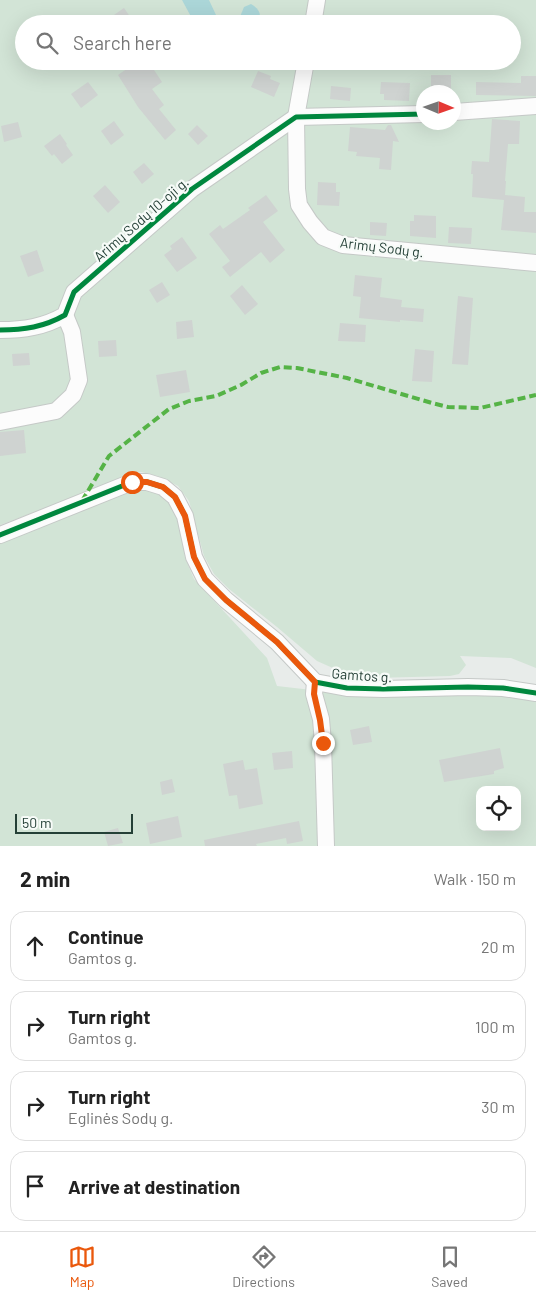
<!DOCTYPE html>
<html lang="en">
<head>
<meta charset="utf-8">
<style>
  body { margin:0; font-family:Barlow,sans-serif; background:#f6f6f6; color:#222 }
  .controls { position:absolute; right:15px; bottom:15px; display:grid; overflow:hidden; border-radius:10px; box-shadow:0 5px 20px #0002 }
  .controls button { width:45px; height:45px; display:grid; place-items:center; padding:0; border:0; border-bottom:1px solid #e0e0e0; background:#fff; color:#222; font:25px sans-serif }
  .compass { position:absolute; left:416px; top:85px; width:45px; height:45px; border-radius:50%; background:#fff; box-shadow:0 5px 20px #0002; rotate:92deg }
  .scale { position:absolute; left:15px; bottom:12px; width:118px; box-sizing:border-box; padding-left:5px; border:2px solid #254037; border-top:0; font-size:14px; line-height:18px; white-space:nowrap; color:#254037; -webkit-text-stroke:4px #f7fbf8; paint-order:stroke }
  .stop { position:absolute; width:15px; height:15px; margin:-11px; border:4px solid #ea580c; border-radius:50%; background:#fff }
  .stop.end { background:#ea580c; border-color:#fff; box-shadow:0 1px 5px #0008 }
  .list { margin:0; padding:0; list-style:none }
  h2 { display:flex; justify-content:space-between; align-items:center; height:65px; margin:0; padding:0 20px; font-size:21px }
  h2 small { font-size:16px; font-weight:400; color:#767676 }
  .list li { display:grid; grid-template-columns:32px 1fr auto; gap:15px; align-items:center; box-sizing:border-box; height:70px; margin:0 10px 10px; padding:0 10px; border:1px solid #e0e0e0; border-radius:15px }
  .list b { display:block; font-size:19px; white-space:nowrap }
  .list p { margin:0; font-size:16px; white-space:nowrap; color:#767676 }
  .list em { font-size:16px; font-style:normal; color:#767676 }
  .icon { flex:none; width:28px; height:28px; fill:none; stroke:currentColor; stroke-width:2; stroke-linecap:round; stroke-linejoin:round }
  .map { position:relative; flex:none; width:536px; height:846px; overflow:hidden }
  .search { position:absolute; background:#fff; box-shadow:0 5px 20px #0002; left:15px; right:15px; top:15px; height:55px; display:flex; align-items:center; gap:12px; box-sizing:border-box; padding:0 18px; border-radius:28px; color:#767676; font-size:19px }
  .sheet { height:385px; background:#fff }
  nav { display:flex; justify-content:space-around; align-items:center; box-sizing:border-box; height:70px; border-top:1px solid #e0e0e0; background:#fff; font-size:14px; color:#767676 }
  nav a { display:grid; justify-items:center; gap:2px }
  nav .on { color:#ea580c }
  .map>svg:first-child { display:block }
  .green { fill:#d2e4d6; fill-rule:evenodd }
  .water { fill:#abd6d8 }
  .building { fill:#cfd3d1 }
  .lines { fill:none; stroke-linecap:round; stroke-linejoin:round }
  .street-casing { stroke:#c5c9c7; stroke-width:18 }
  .street { stroke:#fcfcfc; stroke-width:16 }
  .quiet { stroke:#55b346; stroke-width:4; stroke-dasharray:8 4; stroke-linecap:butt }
  .cycleway-casing { stroke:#f7fbf8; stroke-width:8 }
  .cycleway { stroke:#00873e; stroke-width:5 }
  .route { stroke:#ea580c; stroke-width:6 }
  .labels { text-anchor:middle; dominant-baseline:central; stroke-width:4.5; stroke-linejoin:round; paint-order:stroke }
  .street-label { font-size:14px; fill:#254037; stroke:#f7fbf8 }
</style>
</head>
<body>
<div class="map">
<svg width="536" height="846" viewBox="0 0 536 846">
  <rect width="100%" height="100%" fill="#e8ecea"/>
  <g class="green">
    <path d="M0 0H536V668L511 658 460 656 466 665 459 674 450 676 374 678 344 673 317 661 277 627 229 589 214 574 204 556 189 501 178 486 158 476 141 472 125 475 96 489 0 525ZM24 24H512V61H24ZM424 92H454V122H424Z"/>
    <path d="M137 489 149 490 162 494 173 505 180 519 185 558 194 579 267 658 277 686 381 698 489 691 536 699V846H0V542ZM480 790H517V827H480Z"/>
  </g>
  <g class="water">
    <polygon points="182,0 209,0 216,15 217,24 195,24"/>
    <path d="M251 4C260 9 262 15 258 24H237L244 7Z"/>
  </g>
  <g class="building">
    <polygon points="124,8 135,24 101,24"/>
    <polygon points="138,61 148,61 162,82 152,89 164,105 159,109 176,130 165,140 138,107 118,75"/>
    <polygon points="258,71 271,76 270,79 280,83 274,97 251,87"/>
    <rect x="431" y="75" width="20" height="17"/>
    <polygon points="521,76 536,76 536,96 476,95 476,82 521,83"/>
    <polygon points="88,82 98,95 81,108 71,94"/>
    <polygon points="381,82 410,83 409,101 384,100 384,94 380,94"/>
    <polygon points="331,86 351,88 350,101 330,99"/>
    <polygon points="492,119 520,121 519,144 508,144 505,181 506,181 505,195 525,197 524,212 536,212 536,233 501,230 504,200 472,197 473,174 471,174 472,161 489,162"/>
    <polygon points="114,121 124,135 111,145 101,131"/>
    <polygon points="18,122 22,137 4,142 1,126"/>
    <polygon points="197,125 208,136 198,145 188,134"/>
    <polygon points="388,125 391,125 399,142 393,141 391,170 379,169 380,158 356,156 357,152 348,151 350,127 385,130"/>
    <polygon points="60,134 67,144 66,145 73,155 62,164 54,154 52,156 44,146"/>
    <polygon points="144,163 154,174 142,184 133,172"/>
    <polygon points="318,182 336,183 336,192 340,192 339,206 317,205"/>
    <polygon points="105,185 120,202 108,213 93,196"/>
    <polygon points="266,195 278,211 263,222 285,250 270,263 261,252 230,277 222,267 230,261 209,234 220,225 223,229 250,210 248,208"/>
    <polygon points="414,215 436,216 436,238 410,236 410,221 414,221"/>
    <polygon points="370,222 387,223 386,236 370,235"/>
    <polygon points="449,227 472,228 471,244 448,243"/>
    <polygon points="182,237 197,258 177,272 164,255 172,249 170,246"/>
    <polygon points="37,250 44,271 28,277 20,256"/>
    <polygon points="355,275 382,278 380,297 402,300 401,307 424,309 423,322 400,320 400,322 359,318 361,297 353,296"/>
    <polygon points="162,282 170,295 157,303 149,290"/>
    <polygon points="242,285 258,304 245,315 230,296"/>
    <polygon points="458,296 473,298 468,365 452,364"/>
    <polygon points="192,320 194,337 177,339 176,322"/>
    <polygon points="340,323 366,325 365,342 338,341"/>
    <polygon points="116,340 117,356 99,357 98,341"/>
    <polygon points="415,349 434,351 432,382 412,381"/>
    <polygon points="29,353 30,365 13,366 12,354"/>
    <polygon points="186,370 190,392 160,397 156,375"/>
    <polygon points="24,430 26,453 0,456 0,432"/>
    <polygon points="369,726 372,742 353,745 350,730"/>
    <polygon points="500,748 504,768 494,771 494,774 444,782 439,760"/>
    <polygon points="292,751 293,768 274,770 272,753"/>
    <polygon points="243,760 245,770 257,768 263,804 239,809 237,795 229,796 223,764"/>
    <polygon points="172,779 175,792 162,795 160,782"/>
    <polygon points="178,816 182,837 150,844 146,823"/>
    <polygon points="299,821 303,841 287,844 286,838 256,844 257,846 205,846 204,840"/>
    <polygon points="118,828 123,843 108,846 104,832"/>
  </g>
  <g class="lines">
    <defs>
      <g id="street">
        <polyline points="313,24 317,0"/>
        <polyline points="306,61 296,117 297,189 299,205 310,222 323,237 343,245 536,263"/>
        <polyline points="454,112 536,106"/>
        <path d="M0 330C24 330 44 327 65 315L74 292 192 189 296 117 424 114"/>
        <polyline points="0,422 56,411 73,395 79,380 72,332 65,315"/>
        <polyline points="0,535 132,482 147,482 163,487 175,497 185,516 194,557 205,579 226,600 277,642 315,682 347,688 383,689 468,687 503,688 536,693"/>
        <polyline points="315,682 314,694 321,719 323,743 326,846"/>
      </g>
    </defs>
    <use href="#street" class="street-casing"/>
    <use href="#street" class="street"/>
    <polyline class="quiet" points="82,501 109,456 169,409 189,401 216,396 241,385 261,373 280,367 297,368 347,378 432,403 448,407 480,408 536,395"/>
    <defs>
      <g id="cycleway">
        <path d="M0 330C24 330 44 327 65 315L74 292 192 189 296 117 424 114"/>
        <polyline points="0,535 132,482 147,482 163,487 175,497 185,516 194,557 205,579 226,600 277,642 315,682 347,688 383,689 468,687 503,688 536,693"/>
      </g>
    </defs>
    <use href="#cycleway" class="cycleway-casing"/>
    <use href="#cycleway" class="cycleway"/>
  </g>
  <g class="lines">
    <polyline class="route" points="132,482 147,482 163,487 175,497 185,516 194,557 205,579 226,600 277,642 315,682 314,694 320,720 323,743"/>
  </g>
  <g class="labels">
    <g class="street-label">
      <text transform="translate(141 219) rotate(-41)">Arimų Sodų 10-oji g.</text>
      <text transform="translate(382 247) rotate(7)">Arimų Sodų g.</text>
      <text transform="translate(362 675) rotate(4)">Gamtos g.</text>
    </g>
  </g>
</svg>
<div class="controls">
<button><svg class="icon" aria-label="locate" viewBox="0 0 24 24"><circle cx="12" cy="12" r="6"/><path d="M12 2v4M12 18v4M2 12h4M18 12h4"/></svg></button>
</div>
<svg class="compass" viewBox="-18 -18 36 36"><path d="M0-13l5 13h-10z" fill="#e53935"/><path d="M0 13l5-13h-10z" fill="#767676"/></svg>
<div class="scale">50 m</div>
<div class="stop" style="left:132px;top:482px"></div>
<div class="stop end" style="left:323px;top:743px"></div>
<div class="search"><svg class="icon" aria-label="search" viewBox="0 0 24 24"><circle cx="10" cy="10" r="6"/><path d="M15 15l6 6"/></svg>Search here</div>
</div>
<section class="sheet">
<h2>2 min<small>Walk · 150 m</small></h2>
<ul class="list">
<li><svg class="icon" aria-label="ahead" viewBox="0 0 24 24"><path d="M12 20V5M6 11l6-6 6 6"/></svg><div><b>Continue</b><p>Gamtos g.</p></div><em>20 m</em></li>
<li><svg class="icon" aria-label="right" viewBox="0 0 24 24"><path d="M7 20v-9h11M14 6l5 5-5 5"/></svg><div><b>Turn right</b><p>Gamtos g.</p></div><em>100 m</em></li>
<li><svg class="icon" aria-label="right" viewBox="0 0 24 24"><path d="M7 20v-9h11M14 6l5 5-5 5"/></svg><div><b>Turn right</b><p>Eglinės Sodų g.</p></div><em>30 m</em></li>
<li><svg class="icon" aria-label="arrive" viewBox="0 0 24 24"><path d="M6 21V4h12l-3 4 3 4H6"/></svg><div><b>Arrive at destination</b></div></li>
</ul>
</section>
<nav>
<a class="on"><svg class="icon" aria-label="map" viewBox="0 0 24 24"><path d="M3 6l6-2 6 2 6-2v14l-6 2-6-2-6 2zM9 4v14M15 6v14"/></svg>Map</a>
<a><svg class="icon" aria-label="directions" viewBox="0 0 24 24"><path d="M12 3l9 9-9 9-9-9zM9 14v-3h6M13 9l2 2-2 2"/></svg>Directions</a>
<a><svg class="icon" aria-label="saved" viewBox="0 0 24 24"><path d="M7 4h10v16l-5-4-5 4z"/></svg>Saved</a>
</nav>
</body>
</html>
